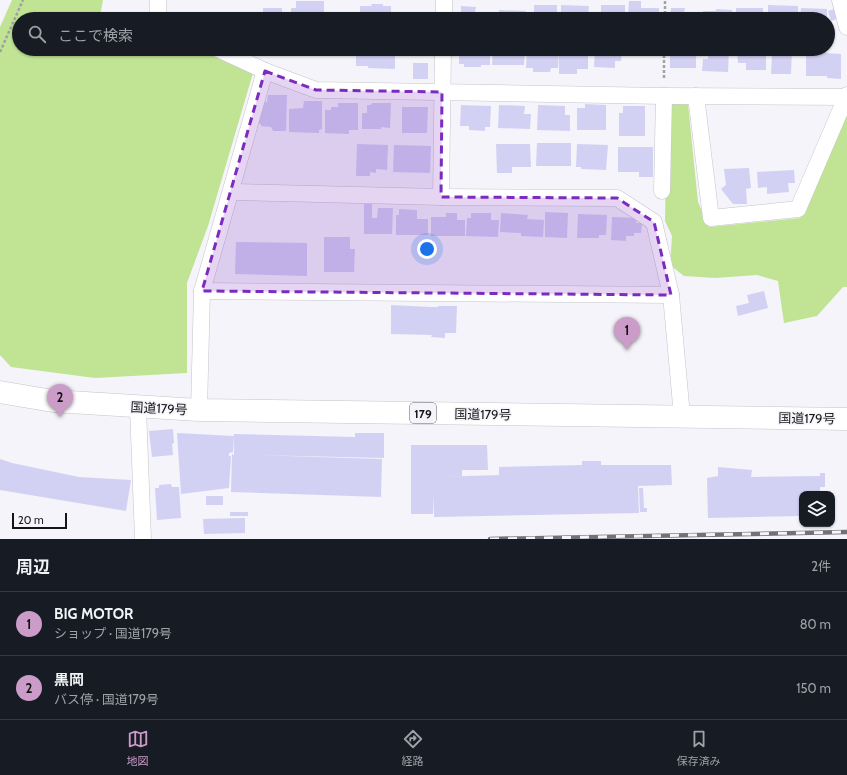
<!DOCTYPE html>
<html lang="ja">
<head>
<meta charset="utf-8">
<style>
  body { margin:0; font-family:Cabin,"Noto Sans JP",sans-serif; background:#20242c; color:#f1f3f6 }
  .controls { position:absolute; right:12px; bottom:12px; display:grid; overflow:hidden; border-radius:8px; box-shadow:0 1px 3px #0004 }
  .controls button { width:36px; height:36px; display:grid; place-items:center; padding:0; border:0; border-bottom:1px solid #363941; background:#171b24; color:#f1f3f6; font:20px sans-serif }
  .scale { position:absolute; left:12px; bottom:10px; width:55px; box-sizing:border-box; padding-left:4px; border:2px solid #151517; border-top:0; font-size:11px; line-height:14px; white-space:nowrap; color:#151517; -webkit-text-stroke:3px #f4f4fa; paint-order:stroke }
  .you { position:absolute; left:427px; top:249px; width:14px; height:14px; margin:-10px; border:3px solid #fff; border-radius:50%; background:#1a73e8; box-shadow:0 0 0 6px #1a73e833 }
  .badge { display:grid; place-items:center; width:26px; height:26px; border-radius:50%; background:#cc9cc9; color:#111; font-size:13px; font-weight:700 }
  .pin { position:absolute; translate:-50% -33px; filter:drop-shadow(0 1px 2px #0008) }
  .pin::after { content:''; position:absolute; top:21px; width:14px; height:12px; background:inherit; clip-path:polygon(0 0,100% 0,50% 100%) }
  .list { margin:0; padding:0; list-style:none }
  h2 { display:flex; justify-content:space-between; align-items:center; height:52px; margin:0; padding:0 16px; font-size:17px }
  h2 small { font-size:13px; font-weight:400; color:#9ea1a6 }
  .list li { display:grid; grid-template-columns:26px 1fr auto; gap:12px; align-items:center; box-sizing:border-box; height:64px; padding:0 16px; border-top:1px solid #363941 }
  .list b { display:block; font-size:15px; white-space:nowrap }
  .list p { margin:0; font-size:13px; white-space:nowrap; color:#9ea1a6 }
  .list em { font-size:13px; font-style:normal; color:#9ea1a6 }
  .icon { flex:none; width:22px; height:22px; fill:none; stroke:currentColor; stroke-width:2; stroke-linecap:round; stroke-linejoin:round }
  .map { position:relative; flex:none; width:847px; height:539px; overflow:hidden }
  .search { position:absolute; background:#171b24; box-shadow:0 1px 3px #0004; left:12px; right:12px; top:12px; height:44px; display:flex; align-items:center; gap:10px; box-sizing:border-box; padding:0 14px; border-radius:22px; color:#9ea1a6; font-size:15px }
  .sheet { height:180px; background:#171b24 }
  nav { display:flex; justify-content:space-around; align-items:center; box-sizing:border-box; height:56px; border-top:1px solid #363941; background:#171b24; font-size:11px; color:#9ea1a6 }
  nav a { display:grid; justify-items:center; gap:2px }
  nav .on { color:#cc9cc9 }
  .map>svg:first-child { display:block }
  .green { fill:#c0e494 }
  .building { fill:#d3d1f3 }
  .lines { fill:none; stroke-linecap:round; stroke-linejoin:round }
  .minor-casing { stroke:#c5c4ca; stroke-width:17 }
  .trunk-casing { stroke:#c5c4ca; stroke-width:23 }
  .path { stroke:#a0a0a5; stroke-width:2.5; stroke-dasharray:3 2; stroke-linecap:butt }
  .minor { stroke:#fff; stroke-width:16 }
  .trunk { stroke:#fff; stroke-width:22 }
  .rail-casing { stroke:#727276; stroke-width:4.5 }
  .rail { stroke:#f4f4fa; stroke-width:3; stroke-dasharray:9; stroke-linecap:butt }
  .marked { fill:#7b2cbf; fill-opacity:0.2; stroke:#7b2cbf; stroke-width:3; stroke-dasharray:8 5; stroke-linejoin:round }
  .labels { text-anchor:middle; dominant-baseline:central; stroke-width:3; stroke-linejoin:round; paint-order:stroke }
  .shield { fill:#f4f4fa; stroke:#58585b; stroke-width:1 }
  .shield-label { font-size:12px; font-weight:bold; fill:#151517 }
  .street-label { font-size:13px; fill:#151517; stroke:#f4f4fa }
</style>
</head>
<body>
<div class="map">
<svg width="847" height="539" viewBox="0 0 847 539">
  <rect width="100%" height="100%" fill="#f4f4fa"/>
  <g class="green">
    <polygon points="12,0 103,0 100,16 105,19 19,19 19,49 201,49 253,73 208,226 187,283 187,373 95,378 11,367 0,355 0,27"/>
    <polygon points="667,100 688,104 698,202 709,227 800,218 847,111 847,287 843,287 817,316 784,323 778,281 757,275 715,278 684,276 670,265 672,236 665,221"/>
  </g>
  <g class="building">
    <polygon points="296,1 324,1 324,19 291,19 291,8 296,8"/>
    <polygon points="629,1 641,1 641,8 659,8 659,19 628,19"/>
    <polygon points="371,4 383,4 383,6 391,6 391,19 360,19 360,6 372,6"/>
    <rect x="534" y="5" width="23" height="14"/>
    <polygon points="561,5 589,6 588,16 592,16 592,19 561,19"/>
    <polygon points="601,5 625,5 625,19 595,19 595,14 601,14"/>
    <polygon points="768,5 798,6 798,17 791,17 798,17 798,19 768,19"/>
    <polygon points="461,6 476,7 475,12 491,12 491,19 461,19"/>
    <rect x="263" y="8" width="19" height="11"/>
    <polygon points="671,8 685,8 684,13 699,13 699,19 670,19"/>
    <rect x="736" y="8" width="27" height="11"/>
    <polygon points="801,8 827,9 827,19 800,19"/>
    <polygon points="716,9 732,10 732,19 703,19 703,11 716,11"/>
    <polygon points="834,9 837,19 831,21 828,11"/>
    <polygon points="499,10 526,11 526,19 499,19"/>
    <polygon points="397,12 432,14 431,19 397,19"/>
    <rect x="328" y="16" width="30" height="3"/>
    <polygon points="828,21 832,22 832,36 831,37 828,37"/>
    <polygon points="356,49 395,49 395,69 368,68 368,66 356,66"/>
    <polygon points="459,49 490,49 490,65 481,65 481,67 464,67 464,64 459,64"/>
    <polygon points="493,49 525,49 524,65 492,65"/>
    <polygon points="527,49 559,49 558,68 551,68 550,72 533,72 533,68 526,68"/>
    <polygon points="595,49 622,49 621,61 615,61 615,68 594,67"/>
    <rect x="670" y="49" width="26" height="19"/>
    <polygon points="708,49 729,49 728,72 702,71 703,59 708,59"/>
    <polygon points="737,49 766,49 766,70 746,70 746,63 738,63"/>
    <polygon points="775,49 792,49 791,74 771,74 772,55 775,55"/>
    <polygon points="806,49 826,49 826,53 841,54 841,79 827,78 827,76 806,76"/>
    <polygon points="569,51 588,51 588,69 577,69 577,74 559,74 559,54 570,54"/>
    <rect x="413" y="63" width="15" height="16"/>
    <polygon points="268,95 287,95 286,131 273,131 271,127 261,126 261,124 259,124 259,111 261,102 267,102"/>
    <polygon points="304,101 322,101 322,129 319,130 319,133 289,132 289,109 303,108"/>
    <polygon points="338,103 358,103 358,130 349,130 349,134 325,133 325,110 331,110 331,107 338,107"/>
    <polygon points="372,103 391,103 390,128 381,127 381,129 362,129 362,113 367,113 367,105 371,105"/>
    <polygon points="585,104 606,105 606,130 577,130 577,108 585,108"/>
    <polygon points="461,105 491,106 490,127 485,127 485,131 469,130 469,126 460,126"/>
    <polygon points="499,105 525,106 524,114 531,114 530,129 498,128"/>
    <polygon points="538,105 565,106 565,115 570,115 570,131 537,130"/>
    <polygon points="623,106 645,106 645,136 619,136 619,113 623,113"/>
    <polygon points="402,107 428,107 427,133 402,133"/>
    <polygon points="537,143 571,143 571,166 536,166"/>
    <polygon points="357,144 388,145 387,170 376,169 376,173 370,172 370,176 356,176"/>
    <polygon points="496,144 530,144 531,167 512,167 512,173 497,173"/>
    <polygon points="577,144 608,145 606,170 581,169 581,167 576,167"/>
    <polygon points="394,145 431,146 430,173 393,172"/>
    <polygon points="618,147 653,147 653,177 639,177 639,172 618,172"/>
    <polygon points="749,168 751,188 746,189 747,204 733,204 721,189 726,185 724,169"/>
    <polygon points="794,170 795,183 788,183 789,192 767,194 767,187 758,188 757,172"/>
    <polygon points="364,204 372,204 372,218 377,218 378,208 393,208 392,234 364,234"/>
    <polygon points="399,209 417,210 417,219 428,219 428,235 396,235 396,215 399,215"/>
    <polygon points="545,212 568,213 567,238 545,237"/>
    <polygon points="446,213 457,213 457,220 465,220 465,236 431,236 431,217 446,217"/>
    <polygon points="471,213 491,213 491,220 499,220 498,237 466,236 467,218 471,218"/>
    <polygon points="501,213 528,215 527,219 544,220 543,237 521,236 521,233 500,232"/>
    <polygon points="578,214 607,215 606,235 599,235 599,238 577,238"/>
    <polygon points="612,217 637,218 636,223 642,223 641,233 634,233 634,236 626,236 626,241 611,240"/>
    <polygon points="324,237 350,237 350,249 355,249 354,272 324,272"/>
    <polygon points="236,242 307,243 307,276 235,274"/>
    <polygon points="764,291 768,308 738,316 736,306 749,303 747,295"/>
    <polygon points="391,305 431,307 438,307 438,306 457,306 456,333 445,333 445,338 431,337 432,335 391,334"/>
    <polygon points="173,429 174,443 172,444 173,455 152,457 149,431"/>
    <polygon points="177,433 234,436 233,452 229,453 229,456 231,456 229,488 181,494"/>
    <polygon points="355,433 384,433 384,458 255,455 382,459 381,497 231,492 232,454 234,455 234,434 355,437"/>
    <polygon points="411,445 487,445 488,470 462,470 462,476 433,477 499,475 499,467 582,465 582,461 601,461 601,465 671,465 672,485 638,486 639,513 434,517 434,495 433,514 411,514"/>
    <polygon points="0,459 12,463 79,477 131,480 126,511 0,490"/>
    <polygon points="718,467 752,470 751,477 820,476 820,473 825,473 825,487 820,487 820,494 802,494 802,516 708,518 707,478 718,476"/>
    <polygon points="171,484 172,487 179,487 181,518 157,520 155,488 159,488 159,485"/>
    <polygon points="639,488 643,488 644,508 647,508 647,512 640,512"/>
    <rect x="206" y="496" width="17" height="9"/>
    <rect x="230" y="512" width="18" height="4"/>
    <polygon points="245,518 245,533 204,534 203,519"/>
  </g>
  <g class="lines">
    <defs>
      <g id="minor">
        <polyline points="158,0 158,19"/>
        <polyline points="840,0 847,27"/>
        <polyline points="444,19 444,0"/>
        <polyline points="218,49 265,71 316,90 664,96 846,97"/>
        <polyline points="696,96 711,218 798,209 847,95"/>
        <polyline points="662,191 664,96"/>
        <polyline points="231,192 441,197 617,198 654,222 671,295 682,416"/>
        <polyline points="441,197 443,49"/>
        <polyline points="202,291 671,295"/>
        <polyline points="138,408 143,539"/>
        <polyline points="199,410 202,291 265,71"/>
      </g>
      <polyline id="trunk" points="0,392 53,401 199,410 847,419"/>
    </defs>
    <use href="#minor" class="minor-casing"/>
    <use href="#trunk" class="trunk-casing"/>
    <g class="path">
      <polyline points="665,19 665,0"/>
      <polyline points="0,52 23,0"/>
      <polyline points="664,78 664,49"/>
    </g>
    <use href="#minor" class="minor"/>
    <use href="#trunk" class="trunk"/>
    <defs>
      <polyline id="rail" points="490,539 847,532"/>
    </defs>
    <use href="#rail" class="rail-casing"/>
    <use href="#rail" class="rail"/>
  </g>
  <path class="marked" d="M265 71 316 90 442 92 441 197 617 198 654 222 671 295 202 291Z"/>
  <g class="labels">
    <rect class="shield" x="410" y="403" width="26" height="20" rx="3"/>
    <g class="shield-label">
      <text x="423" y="413">179</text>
    </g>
    <g class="street-label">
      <text transform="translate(159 408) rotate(3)">国道179号</text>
      <text transform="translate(483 414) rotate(1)">国道179号</text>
      <text transform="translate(807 418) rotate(1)">国道179号</text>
    </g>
  </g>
</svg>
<div class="controls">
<button><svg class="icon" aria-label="layers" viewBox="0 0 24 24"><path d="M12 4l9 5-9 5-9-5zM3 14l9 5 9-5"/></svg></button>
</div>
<div class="scale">20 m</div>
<div class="you"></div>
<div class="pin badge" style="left:627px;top:350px">1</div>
<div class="pin badge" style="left:60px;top:417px">2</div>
<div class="search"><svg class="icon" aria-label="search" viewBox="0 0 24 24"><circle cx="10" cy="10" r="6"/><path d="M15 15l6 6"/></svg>ここで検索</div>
</div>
<section class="sheet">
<h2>周辺<small>2件</small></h2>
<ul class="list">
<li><span class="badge">1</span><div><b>BIG MOTOR</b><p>ショップ · 国道179号</p></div><em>80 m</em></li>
<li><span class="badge">2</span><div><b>黒岡</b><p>バス停 · 国道179号</p></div><em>150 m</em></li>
</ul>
</section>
<nav>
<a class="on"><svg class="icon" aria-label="map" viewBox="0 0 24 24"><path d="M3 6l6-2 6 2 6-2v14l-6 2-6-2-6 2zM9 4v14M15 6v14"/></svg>地図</a>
<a><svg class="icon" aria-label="directions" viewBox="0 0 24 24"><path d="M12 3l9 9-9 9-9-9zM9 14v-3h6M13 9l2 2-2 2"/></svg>経路</a>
<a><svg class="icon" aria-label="saved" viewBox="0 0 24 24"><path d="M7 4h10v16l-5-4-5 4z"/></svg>保存済み</a>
</nav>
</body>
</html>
